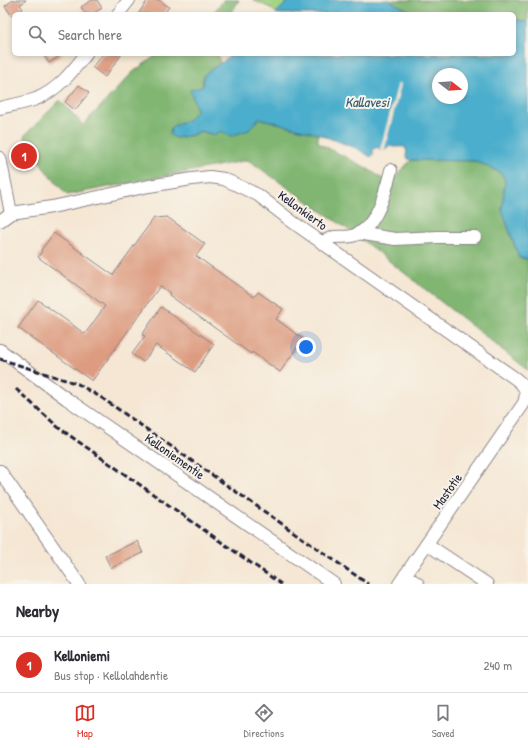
<!DOCTYPE html>
<html lang="en">
<head>
<meta charset="utf-8">
<style>
  body { margin:0; font-family:"Patrick Hand",sans-serif; background:#f2f2f3; color:#2b2b33 }
  .compass { position:absolute; left:432px; top:68px; width:36px; height:36px; border-radius:50%; background:#fff; box-shadow:0 2px 6px #0003; rotate:107deg }
  .you { position:absolute; left:306px; top:347px; width:14px; height:14px; margin:-10px; border:3px solid #fff; border-radius:50%; background:#1a73e8; box-shadow:0 0 0 6px #1a73e833 }
  .badge { display:grid; place-items:center; width:26px; height:26px; border-radius:50%; background:#d93025; color:#fff; font-size:13px; font-weight:700 }
  .pin { position:absolute; translate:-50% -50%; border:2px solid #fff; box-shadow:0 1px 4px #0006 }
  .list { margin:0; padding:0; list-style:none }
  h2 { display:flex; justify-content:space-between; align-items:center; height:52px; margin:0; padding:0 16px; font-size:17px }
  h2 small { font-size:13px; font-weight:400; color:#7c7c81 }
  .list li { display:grid; grid-template-columns:26px 1fr auto; gap:12px; align-items:center; box-sizing:border-box; height:56px; padding:0 16px; border-top:1px solid #e1e1e2 }
  .list b { display:block; font-size:15px; white-space:nowrap }
  .list p { margin:0; font-size:13px; white-space:nowrap; color:#7c7c81 }
  .list em { font-size:13px; font-style:normal; color:#7c7c81 }
  .icon { flex:none; width:22px; height:22px; fill:none; stroke:currentColor; stroke-width:2; stroke-linecap:round; stroke-linejoin:round }
  .map { position:relative; flex:none; width:528px; height:584px; overflow:hidden }
  .search { position:absolute; background:#fff; box-shadow:0 2px 6px #0003; left:12px; right:12px; top:12px; height:44px; display:flex; align-items:center; gap:10px; box-sizing:border-box; padding:0 14px; border-radius:6px; color:#7c7c81; font-size:15px }
  .sheet { height:108px; background:#fff }
  nav { display:flex; justify-content:space-around; align-items:center; box-sizing:border-box; height:56px; border-top:1px solid #e1e1e2; background:#fff; font-size:11px; color:#7c7c81 }
  nav a { display:grid; justify-items:center; gap:2px }
  nav .on { color:#d93025 }
  .map>svg:first-child { display:block }
  .green { fill:#a2d585; stroke:#627c60 }
  .forest { fill:#81b672; stroke:#526c56 }
  .water { fill:#4caecc; stroke:#376884; fill-rule:evenodd }
  .pier { fill:#f5e7d4 }
  .building { fill:#dd9c81 }
  .lines { fill:none; stroke-linecap:round; stroke-linejoin:round }
  .minor-casing { stroke:#8c8488; stroke-width:14 }
  .minor { stroke:#fff; stroke-width:12 }
  .rail { stroke:#22223b; stroke-width:3; stroke-dasharray:6 3; stroke-linecap:butt }
  .labels { text-anchor:middle; dominant-baseline:central; stroke-width:4; stroke-linejoin:round; paint-order:stroke }
  .street-label { font-size:13px; fill:#22223b; stroke:#f7f3e8 }
  .water-label { font-size:14px; font-style:italic; fill:#335a75; stroke:#f7f3e8 }
</style>
</head>
<body>
<div class="map">
<svg width="528" height="584" viewBox="0 0 528 584">
  <rect width="100%" height="100%" fill="#f7f3e8"/>
  <filter id="ink" filterUnits="userSpaceOnUse"><feTurbulence type="fractalNoise" baseFrequency=".025" numOctaves="2"/><feDisplacementMap in="SourceGraphic" scale="8" xChannelSelector="R" yChannelSelector="G"/><feConvolveMatrix kernelMatrix="1 2 1 2 8 2 1 2 1" color-interpolation-filters="sRGB"/></filter>
  <filter id="wash" filterUnits="userSpaceOnUse"><feTurbulence type="fractalNoise" baseFrequency=".012" numOctaves="4" result="noise"/><feDisplacementMap in="SourceGraphic" scale="16" xChannelSelector="R" yChannelSelector="G"/><feGaussianBlur stdDeviation="0.9" result="paint"/><feColorMatrix in="noise" values="0 0 0 0 0 0 0 0 0 0 0 0 0 0 0 0 0 1.4 0 .05"/><feComposite in="paint" operator="in"/></filter>
  <g filter="url(#wash)">
    <rect width="100%" height="100%" fill="#f5e7d4"/>
    <polygon class="green" points="253,0 289,0 276,13 271,8"/>
    <g class="forest">
      <polygon points="224,0 239,0 231,14 212,14"/>
      <polygon points="389,0 528,0 528,22 514,19 514,14 415,14"/>
      <polygon points="158,54 218,54 220,63 204,75 202,80 203,86 197,110 188,120 171,127 176,138 192,135 201,131 214,135 220,131 249,130 259,118 318,134 318,143 365,167 383,179 393,179 411,160 476,161 501,173 505,180 502,210 519,258 528,259 528,370 356,235 248,160 67,195 46,171 24,136 60,100 83,125 133,72"/>
    </g>
    <g class="water">
      <polygon points="289,0 389,0 415,14 278,14 276,13"/>
      <path d="M514 19 528 22V259L519 258 502 210 505 180 501 173 476 161 411 160 408 159 406 155 407 152 405 147C399 146 395 148 389 146L384 151 380 150 379 147 373 149V155L371 157 356 148 318 134 259 118 249 130 231 136 221 131 214 135 201 131 192 135 176 138 170 135 171 127 188 120 197 110 190 90 203 86 204 75C212 68 225 62 231 54H514ZM438 74H462V98H438Z"/>
    </g>
    <polygon class="pier" points="398,83 401,84 384,151 380,150"/>
    <g id="blocks">
      <g class="building">
        <polygon points="13,0 26,0 20,5 23,9 12,16 5,6"/>
        <polygon points="92,0 97,0 102,8 92,14 86,14 81,7"/>
        <polygon points="148,0 159,0 169,7 164,14 138,14"/>
        <polygon points="43,54 63,54 49,63"/>
        <polygon points="103,54 122,54 105,77 92,67"/>
        <polygon points="79,85 89,93 75,110 65,102"/>
        <polygon points="167,217 205,244 196,256 254,297 258,292 283,309 276,319 303,339 280,372 252,352 251,354 169,295 170,293 160,286 92,381 18,328 38,300 85,334 105,306 38,257 42,251 41,250 54,233 113,275 154,218"/>
        <polygon points="161,307 214,344 195,372 156,345 143,362 132,354 145,336 142,335"/>
        <polygon points="137,541 143,553 111,568 105,556"/>
      </g>
    </g>
  </g>
  <g filter="url(#ink)">
    <use href="#blocks" fill-opacity="0" stroke="#8c8488" stroke-width="1"/>
    <g class="lines">
      <defs>
        <g id="minor">
          <polyline points="118,14 129,0"/>
          <path d="M0 108C12 105 25 103 36 99 58 90 72 72 86 54"/>
          <polyline points="0,158 11,213"/>
          <path d="M0 221 11 213 52 207 149 186 192 179 210 177 224 179 258 195 294 223 516 379C525 386 528 392 524 403L399 584"/>
          <polyline points="358,233 395,239 438,237 475,237"/>
          <path d="M322 242C326 240 330 238 334 237 341 236 348 238 355 235 377 227 386 190 391 170"/>
          <polyline points="0,350 67,399 334,584"/>
          <polyline points="0,471 79,584"/>
          <polyline points="427,544 487,584"/>
          <polyline points="405,575 418,584"/>
        </g>
      </defs>
      <use href="#minor" class="minor-casing"/>
      <use href="#minor" class="minor"/>
      <g class="rail">
        <polyline points="0,359 78,384 102,398 368,584"/>
        <polyline points="16,389 59,428 281,584"/>
      </g>
    </g>
  </g>
  <g class="labels">
    <g class="street-label">
      <text transform="translate(303 210) rotate(36)">Kellonkierto</text>
      <text transform="translate(175 456) rotate(35)">Kelloniementie</text>
      <text transform="translate(447 491) rotate(-55)">Mastotie</text>
    </g>
    <g class="water-label">
      <text x="367" y="101">Kallavesi</text>
    </g>
  </g>
</svg>
<svg class="compass" viewBox="-18 -18 36 36"><path d="M0-13l5 13h-10z" fill="#e53935"/><path d="M0 13l5-13h-10z" fill="#7c7c81"/></svg>
<div class="you"></div>
<div class="pin badge" style="left:24px;top:156px">1</div>
<div class="search"><svg class="icon" aria-label="search" viewBox="0 0 24 24"><circle cx="10" cy="10" r="6"/><path d="M15 15l6 6"/></svg>Search here</div>
</div>
<section class="sheet">
<h2>Nearby<small></small></h2>
<ul class="list">
<li><span class="badge">1</span><div><b>Kelloniemi</b><p>Bus stop · Kellolahdentie</p></div><em>240 m</em></li>
</ul>
</section>
<nav>
<a class="on"><svg class="icon" aria-label="map" viewBox="0 0 24 24"><path d="M3 6l6-2 6 2 6-2v14l-6 2-6-2-6 2zM9 4v14M15 6v14"/></svg>Map</a>
<a><svg class="icon" aria-label="directions" viewBox="0 0 24 24"><path d="M12 3l9 9-9 9-9-9zM9 14v-3h6M13 9l2 2-2 2"/></svg>Directions</a>
<a><svg class="icon" aria-label="saved" viewBox="0 0 24 24"><path d="M7 4h10v16l-5-4-5 4z"/></svg>Saved</a>
</nav>
</body>
</html>
